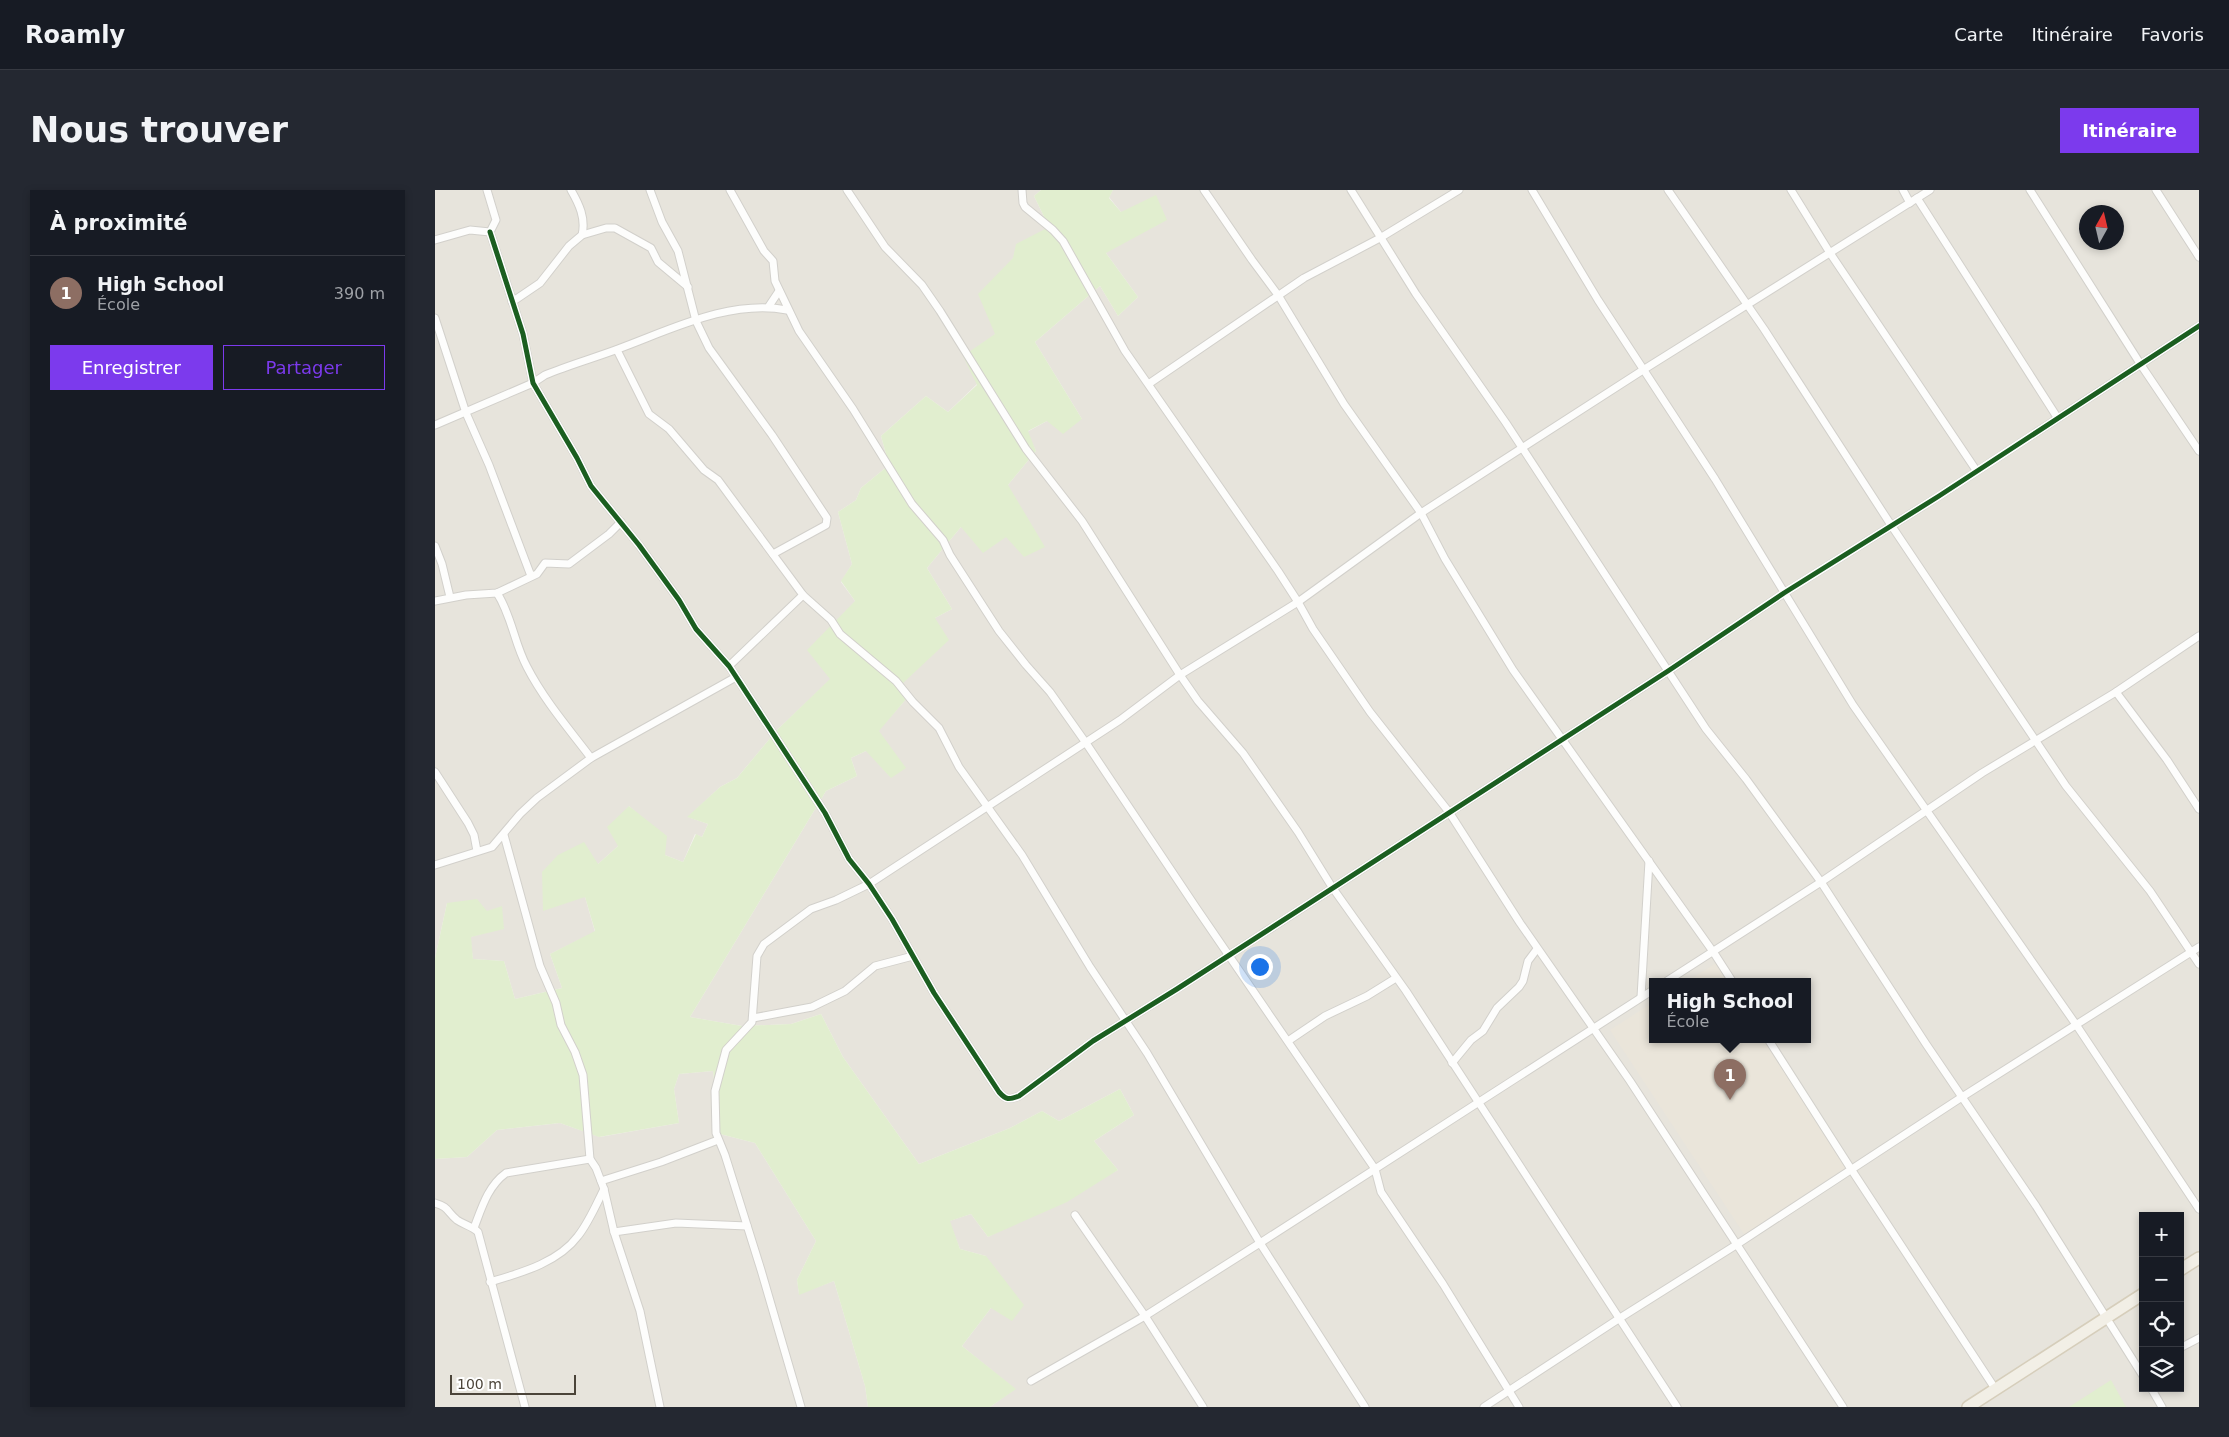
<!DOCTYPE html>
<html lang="fr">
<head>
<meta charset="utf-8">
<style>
  body { margin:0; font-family:"DejaVu Sans",sans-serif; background:#242831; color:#f1f3f6 }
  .controls { position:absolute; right:15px; bottom:15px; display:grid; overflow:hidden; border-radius:0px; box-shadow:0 2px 8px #0003 }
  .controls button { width:45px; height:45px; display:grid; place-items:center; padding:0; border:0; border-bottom:1px solid #363941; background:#171b24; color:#f1f3f6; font:25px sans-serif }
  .compass { position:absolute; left:1644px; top:15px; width:45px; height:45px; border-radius:50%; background:#171b24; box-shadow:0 2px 8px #0003; rotate:8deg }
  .scale { position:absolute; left:15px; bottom:12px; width:126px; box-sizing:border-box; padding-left:5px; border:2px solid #4b4439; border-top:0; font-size:14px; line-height:18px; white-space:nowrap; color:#4b4439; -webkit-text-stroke:4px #fff; paint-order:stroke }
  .you { position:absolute; left:824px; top:776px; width:18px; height:18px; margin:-12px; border:4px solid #fff; border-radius:50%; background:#1a73e8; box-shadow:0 0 0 8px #1a73e833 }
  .badge { display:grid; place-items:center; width:32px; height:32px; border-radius:50%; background:#7c3aed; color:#fff; font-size:16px; font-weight:700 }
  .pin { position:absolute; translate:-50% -41px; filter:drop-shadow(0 1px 2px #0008) }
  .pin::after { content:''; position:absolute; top:26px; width:18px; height:15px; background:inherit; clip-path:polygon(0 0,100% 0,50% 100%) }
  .popup { position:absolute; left:1214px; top:788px; width:162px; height:65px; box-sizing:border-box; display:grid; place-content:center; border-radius:0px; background:#171b24; filter:drop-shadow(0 1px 4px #0005); font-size:16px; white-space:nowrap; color:#9ea1a6 }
  .popup b { font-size:19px; color:#f1f3f6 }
  .popup::after { content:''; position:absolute; left:50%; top:100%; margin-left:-10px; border:10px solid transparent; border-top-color:#171b24 }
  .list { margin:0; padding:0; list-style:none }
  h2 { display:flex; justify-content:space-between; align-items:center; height:65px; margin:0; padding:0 20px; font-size:21px }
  h2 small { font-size:16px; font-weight:400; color:#9ea1a6 }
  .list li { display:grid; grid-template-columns:32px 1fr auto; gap:15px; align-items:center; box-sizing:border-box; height:75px; padding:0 20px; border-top:1px solid #363941 }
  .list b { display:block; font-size:19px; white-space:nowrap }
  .list p { margin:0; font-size:16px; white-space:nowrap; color:#9ea1a6 }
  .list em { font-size:16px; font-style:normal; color:#9ea1a6 }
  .actions { display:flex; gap:10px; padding:15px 20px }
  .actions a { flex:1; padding:11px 0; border:1px solid #7c3aed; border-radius:0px; text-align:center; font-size:18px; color:#7c3aed }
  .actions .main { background:#7c3aed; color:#fff }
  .icon { flex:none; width:28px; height:28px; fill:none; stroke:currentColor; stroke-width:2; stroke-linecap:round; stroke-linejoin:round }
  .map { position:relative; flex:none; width:1764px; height:1217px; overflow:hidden; border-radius:0px }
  header { display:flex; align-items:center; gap:30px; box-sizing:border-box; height:70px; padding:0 25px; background:#171b24; border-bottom:1px solid #363941 }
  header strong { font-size:24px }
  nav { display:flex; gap:28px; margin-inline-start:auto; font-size:18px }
  .intro { display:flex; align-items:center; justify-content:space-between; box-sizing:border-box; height:120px; padding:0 30px }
  h1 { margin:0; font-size:35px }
  .button { padding:12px 22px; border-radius:0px; background:#7c3aed; color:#fff; font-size:18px; font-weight:700 }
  main { display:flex; gap:30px; padding:0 30px }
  aside { flex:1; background:#171b24; border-radius:0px; box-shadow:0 2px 8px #0003 }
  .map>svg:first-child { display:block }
  .residential { fill:#e7e4dc; fill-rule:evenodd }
  .education { fill:#eae5da }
  .green { fill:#e1eecf }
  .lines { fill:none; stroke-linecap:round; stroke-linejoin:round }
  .street-casing { stroke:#d2d0cb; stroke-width:9 }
  .primary-casing { stroke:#d6cebb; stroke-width:14 }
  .street { stroke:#fdfdfc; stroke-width:7 }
  .primary { stroke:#f2efe6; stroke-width:11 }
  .cycleway-casing { stroke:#fff; stroke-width:8 }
  .cycleway { stroke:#1b5e20; stroke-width:5 }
</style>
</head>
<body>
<header>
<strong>Roamly</strong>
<nav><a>Carte</a><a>Itinéraire</a><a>Favoris</a></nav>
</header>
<div class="intro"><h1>Nous trouver</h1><a class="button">Itinéraire</a></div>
<main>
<aside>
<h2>À proximité<small></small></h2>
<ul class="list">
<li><span class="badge" style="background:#8d6e63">1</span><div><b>High School</b><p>École</p></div><em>390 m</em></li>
</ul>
<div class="actions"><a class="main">Enregistrer</a><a>Partager</a></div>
</aside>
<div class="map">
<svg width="1764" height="1217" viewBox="0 0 1764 1217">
  <rect width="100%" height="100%" fill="#f4f2ee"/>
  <g class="residential">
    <polygon points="0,0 606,0 599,6 614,37 578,68 560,144 542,194 513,222 491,206 446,246 454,275 426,298 421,310 403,322 417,374 406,392 420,411 396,489 342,540 302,588 285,597 253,627 273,634 267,647 260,644 248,672 230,665 211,631 194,616 183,656 163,674 150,707 160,742 115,764 127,798 80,809 69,771 38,769 35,747 69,738 52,721 12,713 0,768"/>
    <path d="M678 0H1764V1217H555L580 1199 527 1156 556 1118 551 1066 525 1059 514 1031 536 1024 553 1047 683 980 659 951 699 925 685 899 624 931 607 921 575 938 484 974 408 867 386 824 356 834 307 836 255 827 391 601 422 586 416 568 431 561 443 541 472 508 467 494 500 428 517 419 492 378 526 337 573 295 601 261 592 242 612 231 647 229 600 152 665 96 683 126 703 107 671 63 686 22 674 7ZM1652 22H1682V52H1652ZM1218 791H1372V849H1218ZM1708 1026H1745V1198H1708Z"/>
    <polygon points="278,881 285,944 320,953 381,1051 362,1090 364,1104 399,1091 430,1196 433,1217 0,1217 0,969 32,967 62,940 125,933 165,947 244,933 239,899 244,884"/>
  </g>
  <g class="education">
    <polygon points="1281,773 1293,791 1253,791"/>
    <polygon points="1217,813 1218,849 1330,849 1415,979 1311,1047 1175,840"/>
  </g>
  <g class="green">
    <polygon points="606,0 678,0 674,8 686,22 721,5 732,30 671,63 703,107 683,126 665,96 600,152 647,229 628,244 612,231 593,241 601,261 573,295 610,357 589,367 571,347 548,363 526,337 492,378 517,419 500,428 514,450 467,494 472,508 444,541 471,578 456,588 431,561 416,568 422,586 391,601 255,827 307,836 356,834 386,824 408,867 484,974 575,938 607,921 624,931 685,899 699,925 659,951 683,980 632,1012 553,1047 536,1024 515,1031 525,1059 551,1066 589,1115 577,1131 556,1118 527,1156 581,1199 555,1217 433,1217 430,1196 399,1091 364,1105 362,1090 381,1051 320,953 285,944 278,881 244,884 239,899 244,933 164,947 125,933 62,940 32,967 0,969 0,768 12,713 42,709 52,721 67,716 69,739 36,747 38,769 69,771 80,809 127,798 115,764 160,741 150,707 108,721 107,682 123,665 149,652 163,674 183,656 172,637 194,616 232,646 230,665 248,672 261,644 267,647 273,634 252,627 285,597 302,588 342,540 395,489 372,460 420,411 406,391 417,374 403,322 421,310 426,298 454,275 446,246 491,206 513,222 542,195 528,166 560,144 543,104 578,68 581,54 614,37 599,6"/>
    <polygon points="1676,1190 1691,1217 1634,1217"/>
  </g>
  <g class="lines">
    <defs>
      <g id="street">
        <polyline points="52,0 61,30 55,42"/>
        <polyline points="215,0 227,32 243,61 261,131 274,158 337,245 392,328 391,335 338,364"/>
        <polyline points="295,0 329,61 338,71 340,91 364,141 418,219 477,314 508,350 515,365 564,441 591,475 615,502 651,553 762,719 940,979 946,1002 1008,1094 1084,1217"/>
        <polyline points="412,0 450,57 487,95 505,121 591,259 647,331 745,485 763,511 808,563 863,642 897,697 971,801 1242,1217"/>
        <polyline points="587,0 588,13 590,17 618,40 628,51 690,161 843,381 863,412 878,439 935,522 1014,622 1085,733 1195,891 1408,1217"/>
        <polyline points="769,0 817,70 843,105 909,214 986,323 1010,369 1078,480 1279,763 1297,791"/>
        <polyline points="916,0 981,104 1071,233 1271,539 1311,589 1386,692 1491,854 1601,1016 1708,1186"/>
        <polyline points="1097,0 1163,110 1280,289 1418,515 1642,836 1764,1019"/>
        <polyline points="1233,0 1329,139 1456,335 1631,596 1715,701 1764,774"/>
        <polyline points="1356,0 1395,63 1541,280"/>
        <polyline points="1468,0 1475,13"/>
        <polyline points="1595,0 1706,175 1764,261"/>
        <polyline points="1721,0 1764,67"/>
        <polyline points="1482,8 1622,227"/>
        <path d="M55 42 88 144 98 193 142 268 156 296 204 355 244 410 261 439 294 476 390 623 414 669 434 694 457 729 499 803 564 902C571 910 574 910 584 906L658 851 742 799 1233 481 1349 403 1504 306 1764 136"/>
        <polyline points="147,45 171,38 180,38 216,58 223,72 253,97"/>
        <polyline points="0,50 35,40 55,42"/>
        <path d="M77 112 105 93 134 56 147 45C151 28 144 14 136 0"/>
        <polyline points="334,116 344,101"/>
        <polyline points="0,128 31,223 54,275 96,386"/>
        <polyline points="182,160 214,224 234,239 269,280 283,290 368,405 396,430 405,444 461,491 478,512 504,538 524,577 587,665 655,777 712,863 825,1053 930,1217"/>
        <polyline points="715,193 869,88 945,48 1024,0"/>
        <path d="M0 235 98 193 110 185C134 175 159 168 183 159 235 140 295 109 352 120"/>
        <polyline points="0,356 7,374 15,407"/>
        <path d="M62 403C77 426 79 453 92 477 109 510 134 539 156 568"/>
        <polyline points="0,411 31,405 62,403 102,384 110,373 134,374 174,344 186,332"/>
        <polyline points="294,476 368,405"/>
        <polyline points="1681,502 1732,570 1764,619"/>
        <polyline points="0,582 33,633 39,645 42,661"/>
        <polyline points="69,645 105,776 121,813 126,835 140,862 148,885 155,969 161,978 169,999 179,1042 205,1121 225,1217"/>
        <polyline points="0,675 57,657 85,624 102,608 156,568 301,487"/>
        <polyline points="1232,791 1386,692 1547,583 1681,502 1764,446"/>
        <polyline points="1206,807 1214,671"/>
        <polyline points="318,828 377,817 410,801 440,776 478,766"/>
        <polyline points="1333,849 1416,979 1561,1200"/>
        <polyline points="853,851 890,826 932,806 961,788"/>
        <polyline points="1017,873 1036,850 1048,841 1062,818 1084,797 1088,791 1093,771 1102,759"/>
        <polyline points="166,991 226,972 283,950"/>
        <path d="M0 1013C14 1017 12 1022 22 1030 29 1035 37 1036 43 1042L90 1217"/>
        <polyline points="640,1025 710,1126 768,1217"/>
        <path d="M39 1038C47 1017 53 996 71 983L155 969"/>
        <polyline points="179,1042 241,1033 312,1036"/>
        <path d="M55 1092C85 1083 123 1073 143 1046 154 1032 161 1015 169 999"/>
        <polyline points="1745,1158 1764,1148"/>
        <polyline points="596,1191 710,1126 825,1053 1218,800"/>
        <polyline points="1716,1198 1727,1217"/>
        <polyline points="366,1217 326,1080 290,965 281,943 280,901 291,860 317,832 322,766 329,754 376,719 401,710 434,694 685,530 745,485 863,412 986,323 1208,180 1495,0"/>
        <polyline points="1049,1217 1185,1128 1301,1055 1527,907 1764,757"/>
      </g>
      <g id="primary">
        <polyline points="1745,1080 1764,1068"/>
        <polyline points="1533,1217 1708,1104"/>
      </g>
    </defs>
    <use href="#street" class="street-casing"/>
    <use href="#primary" class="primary-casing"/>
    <use href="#street" class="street"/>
    <use href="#primary" class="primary"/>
    <defs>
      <path id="cycleway" d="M55 42 88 144 98 193 142 268 156 296 204 355 244 410 261 439 294 476 390 623 414 669 434 694 457 729 499 803 564 902C571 910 574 910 584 906L658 851 742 799 1233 481 1349 403 1504 306 1764 136"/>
    </defs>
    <use href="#cycleway" class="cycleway-casing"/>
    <use href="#cycleway" class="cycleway"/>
  </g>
</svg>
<div class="controls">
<button>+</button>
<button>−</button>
<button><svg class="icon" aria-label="locate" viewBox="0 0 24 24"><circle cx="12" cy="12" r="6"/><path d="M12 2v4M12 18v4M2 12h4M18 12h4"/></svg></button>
<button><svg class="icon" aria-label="layers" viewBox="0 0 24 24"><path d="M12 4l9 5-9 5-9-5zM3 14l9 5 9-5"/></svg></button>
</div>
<svg class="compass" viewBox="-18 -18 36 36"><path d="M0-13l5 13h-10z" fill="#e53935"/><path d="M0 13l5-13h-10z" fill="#9ea1a6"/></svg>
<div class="scale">100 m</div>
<div class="you"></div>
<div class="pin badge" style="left:1295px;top:910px;background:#8d6e63">1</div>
<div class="popup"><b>High School</b>École</div>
</div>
</main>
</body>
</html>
